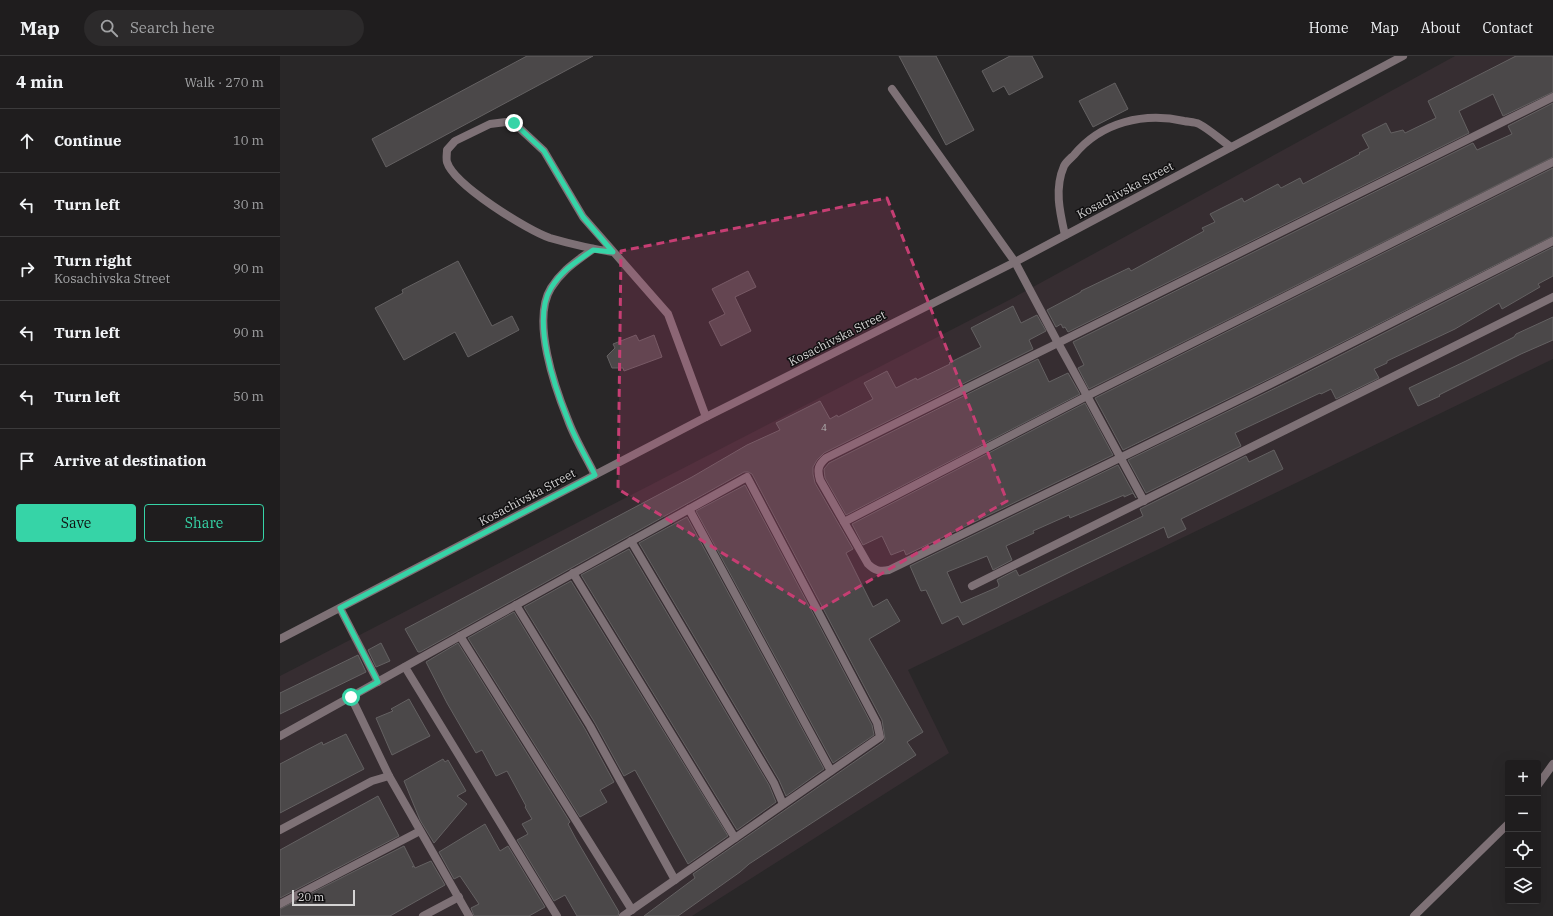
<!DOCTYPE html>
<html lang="en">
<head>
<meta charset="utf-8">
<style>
  body { margin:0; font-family:"IBM Plex Serif",serif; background:#2c2a2b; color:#f1f3f6 }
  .controls { position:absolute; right:12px; bottom:12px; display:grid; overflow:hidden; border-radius:4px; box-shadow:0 4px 16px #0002 }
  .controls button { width:36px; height:36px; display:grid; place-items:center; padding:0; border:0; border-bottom:1px solid #3c3b3c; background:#1f1d1e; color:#f1f3f6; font:20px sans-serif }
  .scale { position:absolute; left:12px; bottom:10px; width:63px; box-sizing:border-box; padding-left:4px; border:2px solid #d5d4d4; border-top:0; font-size:11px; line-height:14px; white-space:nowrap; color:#d5d4d4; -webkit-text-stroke:3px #111011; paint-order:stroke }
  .stop { position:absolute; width:12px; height:12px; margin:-9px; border:3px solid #36d4a7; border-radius:50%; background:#fff }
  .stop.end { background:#36d4a7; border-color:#fff; box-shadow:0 1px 4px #0008 }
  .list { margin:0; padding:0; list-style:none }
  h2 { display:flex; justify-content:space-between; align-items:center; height:52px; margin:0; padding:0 16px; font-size:17px }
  h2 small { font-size:13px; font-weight:400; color:#a1a2a4 }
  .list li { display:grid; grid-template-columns:26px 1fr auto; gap:12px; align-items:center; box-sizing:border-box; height:64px; padding:0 16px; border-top:1px solid #3c3b3c }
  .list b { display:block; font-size:15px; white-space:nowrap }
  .list p { margin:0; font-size:13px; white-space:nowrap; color:#a1a2a4 }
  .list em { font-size:13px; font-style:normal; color:#a1a2a4 }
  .actions { display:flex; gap:8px; padding:12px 16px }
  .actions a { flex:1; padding:9px 0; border:1px solid #36d4a7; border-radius:4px; text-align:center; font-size:14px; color:#36d4a7 }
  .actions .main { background:#36d4a7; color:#111 }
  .icon { flex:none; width:22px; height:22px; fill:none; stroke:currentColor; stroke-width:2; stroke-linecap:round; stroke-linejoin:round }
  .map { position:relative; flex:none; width:1273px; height:860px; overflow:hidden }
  header { display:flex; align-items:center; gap:24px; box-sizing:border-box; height:56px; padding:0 20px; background:#1f1d1e; border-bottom:1px solid #3c3b3c }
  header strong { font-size:19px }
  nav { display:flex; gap:22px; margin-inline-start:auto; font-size:14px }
  .search { width:280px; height:36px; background:#2c2a2b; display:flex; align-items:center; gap:10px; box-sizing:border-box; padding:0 14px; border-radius:22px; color:#a1a2a4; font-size:15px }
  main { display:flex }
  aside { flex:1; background:#1f1d1e }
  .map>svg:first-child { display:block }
  .built { fill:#362d31 }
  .building { fill:#4b4849; stroke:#646162 }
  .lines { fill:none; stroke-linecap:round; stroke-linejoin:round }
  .lane { stroke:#7e7176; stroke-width:8 }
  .street { stroke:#7e7176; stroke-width:8 }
  .route { stroke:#36d4a7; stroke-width:5 }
  .marked { fill:#c63e73; fill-opacity:0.2; stroke:#c63e73; stroke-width:3; stroke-dasharray:8 5; stroke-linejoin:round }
  .labels { text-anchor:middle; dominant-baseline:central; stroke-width:3; stroke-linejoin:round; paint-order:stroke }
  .number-label { font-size:10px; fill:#b2b1b1 }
  .street-label { font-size:12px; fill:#d5d4d4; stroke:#111011 }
</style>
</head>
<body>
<header>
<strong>Map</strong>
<div class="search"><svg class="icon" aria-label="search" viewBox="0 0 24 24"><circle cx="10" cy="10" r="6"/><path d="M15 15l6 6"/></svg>Search here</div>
<nav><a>Home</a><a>Map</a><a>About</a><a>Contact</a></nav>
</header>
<main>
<aside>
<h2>4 min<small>Walk · 270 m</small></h2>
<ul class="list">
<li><svg class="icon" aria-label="ahead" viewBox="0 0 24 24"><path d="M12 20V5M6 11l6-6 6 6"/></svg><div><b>Continue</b></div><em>10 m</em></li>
<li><svg class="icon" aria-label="left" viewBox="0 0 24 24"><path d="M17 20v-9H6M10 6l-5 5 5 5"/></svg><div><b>Turn left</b></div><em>30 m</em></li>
<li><svg class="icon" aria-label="right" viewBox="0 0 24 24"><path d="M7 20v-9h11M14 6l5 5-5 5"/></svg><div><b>Turn right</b><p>Kosachivska Street</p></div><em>90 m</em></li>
<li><svg class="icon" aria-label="left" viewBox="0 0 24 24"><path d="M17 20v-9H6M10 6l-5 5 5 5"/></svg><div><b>Turn left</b></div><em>90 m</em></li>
<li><svg class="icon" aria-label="left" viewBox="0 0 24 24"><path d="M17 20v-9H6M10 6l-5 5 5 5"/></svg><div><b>Turn left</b></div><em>50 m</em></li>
<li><svg class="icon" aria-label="arrive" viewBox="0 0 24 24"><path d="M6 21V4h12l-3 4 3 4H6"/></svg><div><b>Arrive at destination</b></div></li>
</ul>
<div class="actions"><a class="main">Save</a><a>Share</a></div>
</aside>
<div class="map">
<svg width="1273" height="860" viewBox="0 0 1273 860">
  <rect width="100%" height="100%" fill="#292728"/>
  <polygon class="built" points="1175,0 1273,0 1273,303 628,614 669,697 412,860 0,860 0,620 733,242"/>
  <g class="building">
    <polygon points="247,0 313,0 106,111 92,83"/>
    <polygon points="619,0 656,0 694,74 666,89"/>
    <polygon points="730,0 752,0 763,21 729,39 724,30 713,36 702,15"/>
    <polygon points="1236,0 1273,0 1273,36 1223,60 1213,38 1179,55 1189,77 788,276 785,271 783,272 781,268 776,271 767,254 801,236 801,235 849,212 851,215 924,175 922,172 935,166 930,158 962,142 964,146 998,128 1001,132 1020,122 1023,128 1080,98 1079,97 1089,92 1082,79 1106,67 1111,77 1123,74 1125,77 1156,62 1148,45"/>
    <polygon points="835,27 848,53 813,71 799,45"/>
    <polygon points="1273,47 1273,101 809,333 798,312 804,309 793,286 1193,87 1197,94 1232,78 1228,70"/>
    <polygon points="1273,112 1273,180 1005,315 843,394 815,342"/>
    <polygon points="1273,191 1273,220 1258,228 1260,231 1222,253 1219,247 1175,273 1107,305 1107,307 1094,313 1099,322 1056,343 1051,333 1041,338 1040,337 955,377 961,390 866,437 848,404 1010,325"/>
    <polygon points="178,205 212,270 232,260 239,274 188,301 175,276 124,304 95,252 123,237 122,234"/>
    <polygon points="468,215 476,231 455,241 471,275 441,290 429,266 445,258 432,233"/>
    <polygon points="733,250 741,267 757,259 766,275 749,284 753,293 544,397 537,404 533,411 533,418 535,427 573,493 566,497 593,551 607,543 620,565 589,583 643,676 627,686 636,699 469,808 460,816 398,860 364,860 415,822 413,818 603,686 605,683 602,664 472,418 468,416 464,416 140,596 138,596 125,573 412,421 467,389 500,374 496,367 540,345 550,363 557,359 558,361 593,343 584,327 607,315 616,332 636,322 637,324 670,308 669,307 701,291 691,272"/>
    <polygon points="1273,261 1273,284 1241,298 1159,339 1160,340 1138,350 1129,332 1186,305 1234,281 1236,278"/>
    <polygon points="356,279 359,285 374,279 382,301 344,315 343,312 332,312 327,300 335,292 333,288"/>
    <polygon points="758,303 769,326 788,317 800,338 566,459 545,422 544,413 549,407"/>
    <polygon points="805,347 833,399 626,499 624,494 611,499 602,480 583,489 572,468"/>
    <polygon points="994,394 1003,413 901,463 906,473 888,482 884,471 796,513 683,569 678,560 662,568 646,534 641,535 630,510 838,409 856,442 853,437 844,441 844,439 790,462 789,459 753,475 754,477 726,490 732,504 713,514 707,500 667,516 681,547 718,531 719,529 717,524 736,514 739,520 863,460 860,453 966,400 969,406"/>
    <polygon points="465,429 592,669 594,679 553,707 416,455"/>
    <polygon points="407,461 544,713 506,740 499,724 359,487"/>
    <polygon points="349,493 489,729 496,746 457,774 301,519"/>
    <polygon points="291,525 448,780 408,808 355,714 344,720 315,667 244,551"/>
    <polygon points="234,556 305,673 334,726 320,734 327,746 300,761 188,582"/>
    <polygon points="101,587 110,605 96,611 88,594"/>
    <polygon points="178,587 290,766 288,768 296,783 339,856 338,860 297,860 285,839 274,845 237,784 248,778 242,768 252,763 245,751 246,750 227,715 216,720 202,694 196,697 167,647 146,606"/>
    <polygon points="78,599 86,616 0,658 0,637"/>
    <polygon points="129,643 150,680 112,699 96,662 113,655 111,653"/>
    <polygon points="66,678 84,713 0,757 0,708 42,686 43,689"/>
    <polygon points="163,703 165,706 168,704 186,735 177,740 187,748 154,787 140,764 124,725"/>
    <polygon points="98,740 119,780 0,842 0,794"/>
    <polygon points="205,768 220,795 228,790 265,851 249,860 194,860 191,852 199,848 180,820 174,823 159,796"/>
    <polygon points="124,790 134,810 132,811 134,810 135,812 151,805 165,829 110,860 0,860 0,853"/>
  </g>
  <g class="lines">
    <g class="lane">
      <polyline points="612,33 735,206 778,287 1273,41"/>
      <path d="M785 179C780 157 774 133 784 110 786 106 791 102 794 99 821 66 864 56 904 65 909 66 915 66 919 68 929 73 942 85 951 91"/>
      <path d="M313 193C296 206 283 213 271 232 251 264 275 332 288 364 295 383 306 401 315 419"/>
      <path d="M333 196C312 193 291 188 270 182 247 174 174 129 167 106 166 103 167 97 167 94L175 85 210 68 226 66 234 67 264 95 303 161 388 258 426 361"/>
      <path d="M864 445C835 392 807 339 778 287L546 402C538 409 537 414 540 424L588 508C594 514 599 516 609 514 760 440 913 368 1064 291 1134 256 1203 220 1273 185"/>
      <polyline points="409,453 551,715"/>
      <polyline points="564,466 807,340 1273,106"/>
      <polyline points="351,485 494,727 503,748"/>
      <polyline points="293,517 455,782"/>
      <polyline points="692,530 1273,241"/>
      <polyline points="236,549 310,670 395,824"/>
      <polyline points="60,552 98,626"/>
      <polyline points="180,580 352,854"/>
      <polyline points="125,611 277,860"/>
      <polyline points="71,641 109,720 189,860"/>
      <polyline points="0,680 467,421 597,667 600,681 343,860"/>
      <polyline points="0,774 92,725 109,720"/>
      <polyline points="0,848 140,775"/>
      <polyline points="143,860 179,841"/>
    </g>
    <g class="street">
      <polyline points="0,583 426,361 735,206 1123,0"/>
      <polyline points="1258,729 1273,708"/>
      <polyline points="1134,860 1228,768"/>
    </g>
  </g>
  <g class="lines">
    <path class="route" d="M71 641 98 626 60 552 315 419C306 401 295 383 288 364 275 332 251 264 271 232 283 213 296 206 313 194L333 196 303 161 264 95 234 67"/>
  </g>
  <path class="marked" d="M607 142 727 445 537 555 338 433 341 195Z"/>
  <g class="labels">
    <g class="number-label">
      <text x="544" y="371">4</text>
    </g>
    <g class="street-label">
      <text transform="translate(845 134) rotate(-28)">Kosachivska Street</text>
      <text transform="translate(557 282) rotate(-27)">Kosachivska Street</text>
      <text transform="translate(247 441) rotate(-28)">Kosachivska Street</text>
    </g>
  </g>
</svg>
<div class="controls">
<button>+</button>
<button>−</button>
<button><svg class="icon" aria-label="locate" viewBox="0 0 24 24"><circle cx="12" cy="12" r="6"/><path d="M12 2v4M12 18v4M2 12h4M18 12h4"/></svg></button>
<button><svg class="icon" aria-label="layers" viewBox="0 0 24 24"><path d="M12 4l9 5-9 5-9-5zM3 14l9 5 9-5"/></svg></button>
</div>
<div class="scale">20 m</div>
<div class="stop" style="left:71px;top:641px"></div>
<div class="stop end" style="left:234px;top:67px"></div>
</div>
</main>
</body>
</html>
